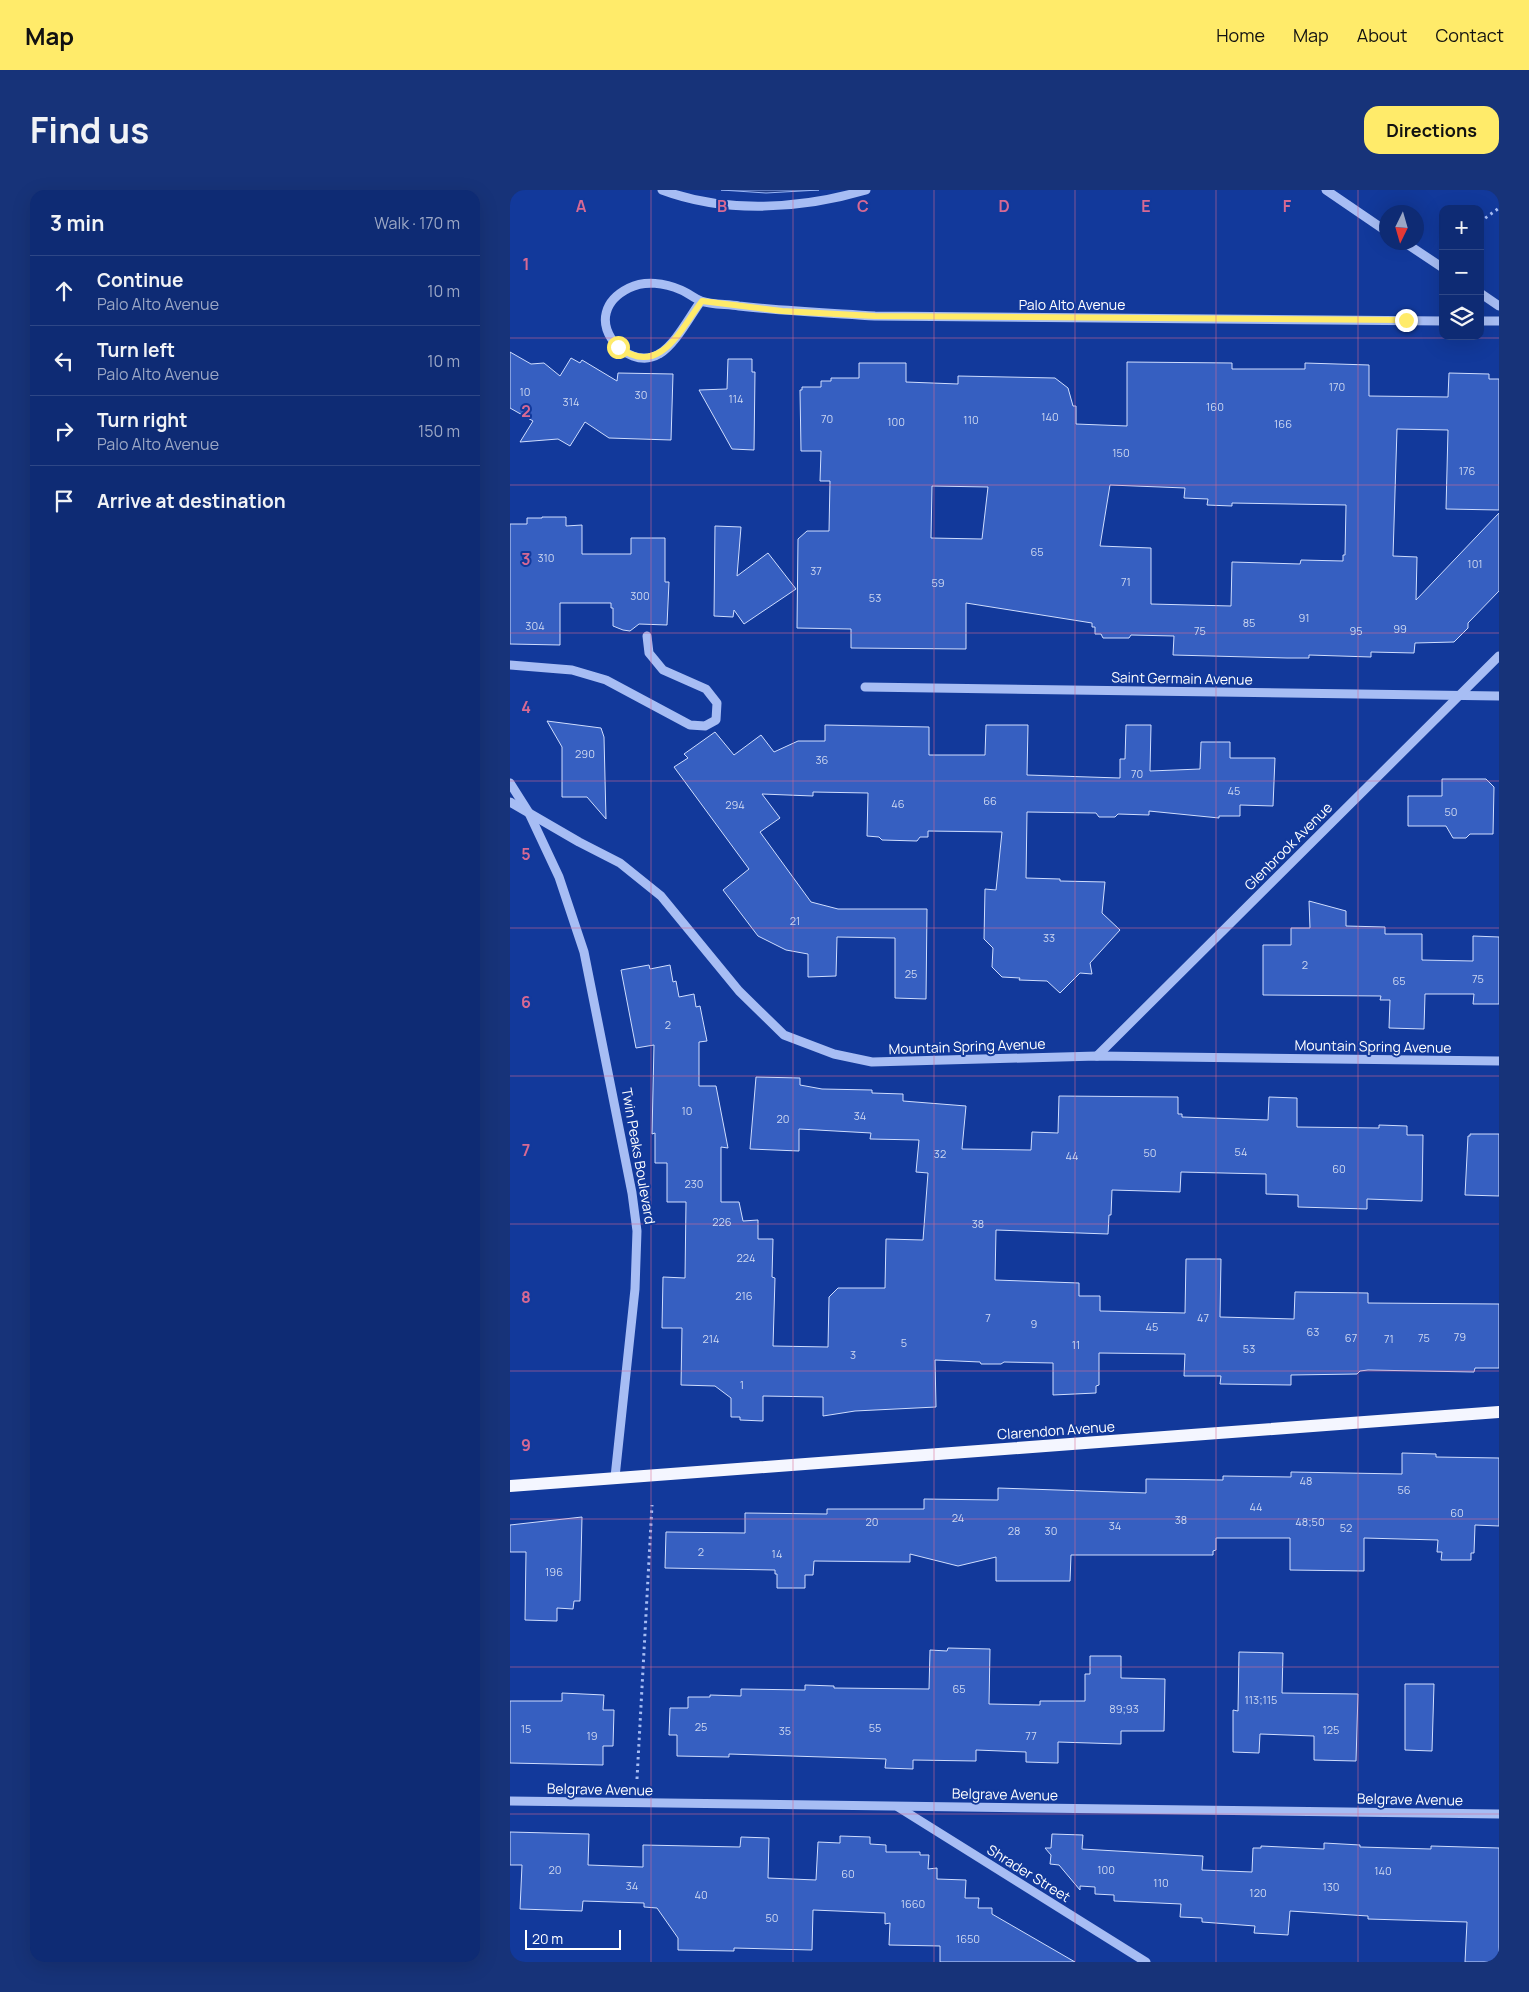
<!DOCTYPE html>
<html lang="en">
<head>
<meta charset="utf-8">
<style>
  body { margin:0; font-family:Manrope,sans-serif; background:#173379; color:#f1f3f6 }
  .controls { position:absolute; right:15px; top:15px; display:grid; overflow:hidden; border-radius:10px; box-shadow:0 5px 20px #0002 }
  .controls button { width:45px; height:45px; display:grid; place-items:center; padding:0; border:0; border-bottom:1px solid #2e4786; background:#0e2b74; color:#f1f3f6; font:25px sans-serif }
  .compass { position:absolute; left:869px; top:15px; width:45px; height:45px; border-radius:50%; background:#0e2b74; box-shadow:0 5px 20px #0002; rotate:185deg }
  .scale { position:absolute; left:15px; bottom:12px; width:96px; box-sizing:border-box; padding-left:5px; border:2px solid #fff; border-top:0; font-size:14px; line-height:18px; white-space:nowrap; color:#fff; -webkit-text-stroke:4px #12399b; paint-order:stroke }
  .stop { position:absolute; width:15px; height:15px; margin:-11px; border:4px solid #ffeb6a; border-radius:50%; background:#fff }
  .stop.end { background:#ffeb6a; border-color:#fff; box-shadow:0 1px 5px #0008 }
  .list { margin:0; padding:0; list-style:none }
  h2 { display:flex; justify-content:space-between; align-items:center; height:65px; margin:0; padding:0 20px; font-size:21px }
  h2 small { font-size:16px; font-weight:400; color:#9ba7c5 }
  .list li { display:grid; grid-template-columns:32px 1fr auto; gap:15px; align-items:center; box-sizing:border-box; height:70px; padding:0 20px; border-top:1px solid #2e4786 }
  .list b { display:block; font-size:19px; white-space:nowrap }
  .list p { margin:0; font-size:16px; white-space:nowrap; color:#9ba7c5 }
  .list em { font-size:16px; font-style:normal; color:#9ba7c5 }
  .icon { flex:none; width:28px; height:28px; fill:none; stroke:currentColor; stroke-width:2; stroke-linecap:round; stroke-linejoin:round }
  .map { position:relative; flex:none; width:989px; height:1772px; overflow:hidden; border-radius:15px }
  header { display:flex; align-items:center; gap:30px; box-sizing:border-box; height:70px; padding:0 25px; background:#ffeb6a; color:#111 }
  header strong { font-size:24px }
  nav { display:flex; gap:28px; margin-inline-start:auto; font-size:18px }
  .intro { display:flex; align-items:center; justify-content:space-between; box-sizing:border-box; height:120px; padding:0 30px }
  h1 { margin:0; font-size:35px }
  .button { padding:12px 22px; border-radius:15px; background:#ffeb6a; color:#111; font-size:18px; font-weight:700 }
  main { display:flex; gap:30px; padding:0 30px }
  aside { flex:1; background:#0e2b74; border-radius:15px; box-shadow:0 5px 20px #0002 }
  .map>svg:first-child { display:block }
  .water { fill:#233f89; stroke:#99b6f7 }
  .building { fill:#365fc1; stroke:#cfddfe; fill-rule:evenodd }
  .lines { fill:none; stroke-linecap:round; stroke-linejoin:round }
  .path { stroke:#a7bdf4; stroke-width:3; stroke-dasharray:2.5 4; stroke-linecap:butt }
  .minor { stroke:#a7bdf4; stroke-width:9 }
  .major { stroke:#f4f6ff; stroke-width:12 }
  .route { stroke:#ffeb6a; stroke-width:6 }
  .grid { fill:none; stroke:#d76994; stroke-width:1; stroke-opacity:0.55 }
  .labels { text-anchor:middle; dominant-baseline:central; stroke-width:4; stroke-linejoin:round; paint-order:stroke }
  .number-label { font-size:11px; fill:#cdd7f0 }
  .street-label { font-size:14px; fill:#fff; stroke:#12399b }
  .grid-label { font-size:16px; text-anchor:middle; font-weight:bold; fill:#d76994; stroke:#12399b; stroke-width:4; stroke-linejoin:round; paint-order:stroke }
</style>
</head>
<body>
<header>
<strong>Map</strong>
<nav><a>Home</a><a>Map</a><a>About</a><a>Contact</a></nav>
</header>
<div class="intro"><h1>Find us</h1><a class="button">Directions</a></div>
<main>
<aside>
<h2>3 min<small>Walk · 170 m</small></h2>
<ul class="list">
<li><svg class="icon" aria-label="ahead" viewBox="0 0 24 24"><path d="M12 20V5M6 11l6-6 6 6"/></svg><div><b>Continue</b><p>Palo Alto Avenue</p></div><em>10 m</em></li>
<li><svg class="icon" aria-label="left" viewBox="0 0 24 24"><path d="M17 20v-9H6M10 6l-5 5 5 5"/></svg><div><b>Turn left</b><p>Palo Alto Avenue</p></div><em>10 m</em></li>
<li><svg class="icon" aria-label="right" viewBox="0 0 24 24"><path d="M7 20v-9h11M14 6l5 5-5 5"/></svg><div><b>Turn right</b><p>Palo Alto Avenue</p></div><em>150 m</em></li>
<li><svg class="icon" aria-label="arrive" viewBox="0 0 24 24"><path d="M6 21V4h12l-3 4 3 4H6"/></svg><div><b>Arrive at destination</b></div></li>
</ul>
</aside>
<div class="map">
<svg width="989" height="1772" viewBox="0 0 989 1772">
  <rect width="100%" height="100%" fill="#12399b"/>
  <polygon class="water" points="211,0 309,0 256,3"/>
  <g class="building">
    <polygon points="0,162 21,174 34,173 50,186 61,168 70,173 72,170 107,191 108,183 163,184 161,250 99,248 75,232 60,256 48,249 10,252 23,231 0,218"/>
    <polygon points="218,169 242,169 242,182 245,182 244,260 222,259 189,200 217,199"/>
    <path d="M617 172 722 173V179H795V173L859 175V206L938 207 939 183 979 184V189H989V320L936 319 938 240 887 239 883 366 907 367 906 410 989 323V401L958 433V438L944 452 905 453 904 463 861 462V467L799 465V468H777L663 465 664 446 621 445 619 448H593L591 444H585V437H582V433L456 413V459L341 458V439L287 438 288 349 297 341H319L320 291H310L311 261H291L290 200H292V197H311V191H321V188H349V173H396V192L448 194V186L545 188 558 198 563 216H566V234L617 236ZM600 295 675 298 674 308 698 309 697 315 722 316V313L836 315 835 365H833V371L791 370 790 374 722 372 721 416 641 414V358L590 356ZM422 296 478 297 472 349 421 348Z"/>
    <polygon points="32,327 56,327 56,336 72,335 72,364 121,364 121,348 155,348 155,392 159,392 157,435 129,434 120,441 113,440 103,436 103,418 101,418 101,413 50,413 50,455 0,454 0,334 17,334 17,328 32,328"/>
    <polygon points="205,336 231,337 227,386 258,363 286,399 234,434 224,420 223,427 204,426"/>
    <polygon points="37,531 91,538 94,547 96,629 77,607 52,607 52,557"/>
    <polygon points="315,535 419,537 419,565 475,565 476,535 518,535 517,585 610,588 610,569 615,569 616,535 641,535 640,581 690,579 691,552 720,552 720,568 765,568 763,616 730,615 730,626 709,626 709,628 639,621 639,625 608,624 605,627 589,627 586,623 517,622 516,688 550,689 550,691 595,692 592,723 610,740 580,773 582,784 570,783 550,803 537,791 509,790 510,788 492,787 482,777 483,758 474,749 475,699 486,700 492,642 418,641 418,647 410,647 407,651 372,650 369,647 357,646 358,603 303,602 303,606 252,604 270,628 250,642 301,712 328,719 417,719 416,809 385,808 385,748 327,747 326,786 298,787 298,764 276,760 248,746 213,700 239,679 164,577 178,568 174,564 205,542 224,565 251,545 264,562 288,551 315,551"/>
    <polygon points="932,589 976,589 984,597 983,644 960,644 956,648 943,648 936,636 898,636 898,606 932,606"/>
    <polygon points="799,711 836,721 836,736 875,737 875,744 912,744 912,770 963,771 963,746 989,747 989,814 963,814 964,804 915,804 914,839 879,838 880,810 870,810 871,806 753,805 753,755 781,755 781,738 800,738"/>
    <polygon points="139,775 140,779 160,775 163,792 166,791 169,807 184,804 186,817 190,816 197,851 189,852 189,896 206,896 218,958 211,957 211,1012 229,1012 233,1031 248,1030 248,1049 263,1049 262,1087 265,1088 263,1156 318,1157 319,1107 328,1098 375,1098 376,1049 413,1050 418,983 406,982 409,950 360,949 361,943 289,939 289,961 240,959 246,887 290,888 290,895 312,899 362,900 362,903 393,904 393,911 456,916 452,959 521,960 522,942 548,943 549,906 668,907 668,924 672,924 672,927 758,930 759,907 787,908 787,937 869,938 869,935 897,936 897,945 913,945 912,1011 857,1009 857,1019 788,1017 788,1005 756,1004 756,984 671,982 670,1002 602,1000 601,1025 599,1025 598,1044 486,1040 485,1090 569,1093 569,1106 590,1106 590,1121 675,1123 676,1069 711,1069 710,1127 784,1129 785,1102 858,1103 858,1113 989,1114 989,1178 965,1178 964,1182 858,1180 850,1181 847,1184 781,1185 781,1195 710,1194 711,1186 674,1186 675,1164 589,1163 589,1195 586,1196 586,1203 543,1205 543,1173 494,1172 491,1174 471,1174 470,1172 425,1170 426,1217 345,1221 313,1226 313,1207 253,1206 253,1231 230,1230 230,1227 221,1227 221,1208 205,1196 171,1195 172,1138 152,1138 153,1087 175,1088 176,1012 157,1012 157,973 145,973 145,943 142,944 144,855 126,858 111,780"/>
    <polygon points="960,944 989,944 989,1006 955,1005 958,946 960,946"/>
    <polygon points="892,1263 926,1264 926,1267 989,1268 989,1336 965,1335 964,1363 961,1363 961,1370 931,1370 932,1362 927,1362 928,1350 854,1348 854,1381 780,1380 780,1348 706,1348 706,1360 703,1361 703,1365 561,1365 560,1391 486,1391 486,1367 448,1376 400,1364 400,1372 304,1371 303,1385 295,1385 295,1398 267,1398 267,1384 265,1384 265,1380 155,1378 156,1342 235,1343 235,1323 317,1324 317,1319 414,1319 414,1309 488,1310 488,1298 636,1303 636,1289 713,1290 713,1286 781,1287 781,1282 892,1284"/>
    <polygon points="72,1327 70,1411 64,1411 63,1419 47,1418 47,1431 15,1430 16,1362 0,1362 0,1335"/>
    <polygon points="438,1458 480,1459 479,1514 530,1515 530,1511 575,1511 575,1484 580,1484 580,1466 611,1466 611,1488 655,1489 654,1541 611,1541 611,1554 548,1552 548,1573 516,1572 516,1562 466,1560 466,1571 403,1570 403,1579 375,1578 376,1569 219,1564 219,1567 167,1566 167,1545 159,1545 160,1518 178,1518 178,1507 200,1507 200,1505 231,1506 231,1499 295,1500 295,1495 324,1496 324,1498 419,1499 420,1460 437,1461"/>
    <polygon points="729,1462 773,1463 772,1503 848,1504 846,1571 804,1570 804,1546 750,1544 749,1563 723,1562 723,1520 728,1521"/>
    <polygon points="895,1494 924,1494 922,1561 895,1560"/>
    <polygon points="52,1503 94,1505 93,1520 104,1520 103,1556 93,1556 93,1575 0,1573 0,1511 52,1511"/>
    <polygon points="0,1642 79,1644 78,1675 133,1677 133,1655 230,1657 231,1647 259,1648 258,1688 306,1690 308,1652 330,1653 330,1646 360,1647 360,1654 376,1655 376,1662 410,1662 410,1665 419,1665 418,1679 427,1678 427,1689 456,1690 455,1708 469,1708 468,1718 482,1718 482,1724 565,1772 430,1772 430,1756 379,1755 380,1733 375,1734 375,1723 303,1720 302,1760 224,1758 224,1761 168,1760 168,1748 147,1718 134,1717 134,1713 73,1711 72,1721 10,1719 12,1675 0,1675"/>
    <polygon points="542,1644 573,1645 572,1659 693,1666 692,1680 742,1682 743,1658 751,1658 751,1656 814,1659 814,1653 850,1655 850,1657 921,1659 921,1656 989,1658 989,1772 955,1772 957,1732 858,1729 858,1726 780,1721 778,1745 744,1743 745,1736 692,1732 692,1728 670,1727 671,1714 604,1711 604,1705 585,1704 585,1697 570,1696 570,1700 549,1675 540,1674 541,1665 535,1658 541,1658"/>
  </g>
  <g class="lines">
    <g class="path">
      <polyline points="970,32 989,18"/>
      <polyline points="127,1589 142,1315"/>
    </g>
    <g class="minor">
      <path d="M152 0C216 24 292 19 356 0"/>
      <polyline points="816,0 876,41"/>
      <polyline points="894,52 933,78"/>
      <polyline points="970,103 989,116"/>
      <path d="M191 111C180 126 165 155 149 164 116 184 65 125 119 98 135 90 155 93 171 100 178 103 184 108 191 111 202 115 217 114 229 116 274 121 319 123 365 126L933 131"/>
      <polyline points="970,131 989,131"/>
      <polyline points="0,475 62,480 96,490 180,535 195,536 206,530 207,513 196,499 153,480 139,463 137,446"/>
      <polyline points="355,497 989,506"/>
      <polyline points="0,593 19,623 49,687 74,762 122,1003 127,1041 125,1099 105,1287"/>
      <polyline points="0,612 69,652 110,673 151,706 229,801 274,845 324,864 362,872 587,866 989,871"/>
      <polyline points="587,866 989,466"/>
      <polyline points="0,1611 989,1624"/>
      <polyline points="388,1617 636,1772"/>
    </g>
    <polyline class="major" points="0,1296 989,1222"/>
  </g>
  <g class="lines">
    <path class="route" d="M108 157C150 188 170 140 192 111L272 121 365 126 896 130"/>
  </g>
  <path class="grid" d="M141 0V1772M283 0V1772M424 0V1772M565 0V1772M706 0V1772M848 0V1772M0 148H989M0 295H989M0 443H989M0 591H989M0 738H989M0 886H989M0 1034H989M0 1181H989M0 1329H989M0 1477H989M0 1624H989"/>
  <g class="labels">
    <g class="number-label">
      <text x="827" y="196">170</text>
      <text x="15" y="201">10</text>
      <text x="131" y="204">30</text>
      <text x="226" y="208">114</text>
      <text x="61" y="211">314</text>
      <text x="705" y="216">160</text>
      <text x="540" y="226">140</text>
      <text x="317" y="228">70</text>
      <text x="461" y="229">110</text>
      <text x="386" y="231">100</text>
      <text x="773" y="233">166</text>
      <text x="611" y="262">150</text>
      <text x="957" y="280">176</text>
      <text x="527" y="361">65</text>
      <text x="36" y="367">310</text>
      <text x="965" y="373">101</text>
      <text x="306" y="380">37</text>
      <text x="616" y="391">71</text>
      <text x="428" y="392">59</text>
      <text x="130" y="405">300</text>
      <text x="365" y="407">53</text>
      <text x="794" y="427">91</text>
      <text x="739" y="432">85</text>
      <text x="25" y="435">304</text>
      <text x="890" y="438">99</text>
      <text x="690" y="440">75</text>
      <text x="846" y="440">95</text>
      <text x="75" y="563">290</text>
      <text x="312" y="569">36</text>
      <text x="627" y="583">70</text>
      <text x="724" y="600">45</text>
      <text x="480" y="610">66</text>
      <text x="388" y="613">46</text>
      <text x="225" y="614">294</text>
      <text x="941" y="621">50</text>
      <text x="285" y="730">21</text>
      <text x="539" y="747">33</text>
      <text x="795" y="774">2</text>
      <text x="401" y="783">25</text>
      <text x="968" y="788">75</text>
      <text x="889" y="790">65</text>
      <text x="158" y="834">2</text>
      <text x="177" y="920">10</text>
      <text x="350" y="925">34</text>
      <text x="273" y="928">20</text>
      <text x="731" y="961">54</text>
      <text x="640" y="962">50</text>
      <text x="430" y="963">32</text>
      <text x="562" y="965">44</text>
      <text x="829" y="978">60</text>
      <text x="184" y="993">230</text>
      <text x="212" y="1031">226</text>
      <text x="468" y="1033">38</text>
      <text x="236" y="1067">224</text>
      <text x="234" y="1105">216</text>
      <text x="478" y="1127">7</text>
      <text x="693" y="1127">47</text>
      <text x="524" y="1133">9</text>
      <text x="642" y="1136">45</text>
      <text x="803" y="1141">63</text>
      <text x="950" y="1146">79</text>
      <text x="841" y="1147">67</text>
      <text x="914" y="1147">75</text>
      <text x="201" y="1148">214</text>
      <text x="879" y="1148">71</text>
      <text x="394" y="1152">5</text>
      <text x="566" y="1154">11</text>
      <text x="739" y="1158">53</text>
      <text x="343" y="1164">3</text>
      <text x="232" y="1194">1</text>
      <text x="796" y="1290">48</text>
      <text x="894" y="1299">56</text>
      <text x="746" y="1316">44</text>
      <text x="947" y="1322">60</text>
      <text x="448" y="1327">24</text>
      <text x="671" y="1329">38</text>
      <text x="362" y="1331">20</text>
      <text x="800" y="1331">48;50</text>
      <text x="605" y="1335">34</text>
      <text x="836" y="1337">52</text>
      <text x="504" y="1340">28</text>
      <text x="541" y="1340">30</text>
      <text x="191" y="1361">2</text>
      <text x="267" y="1363">14</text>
      <text x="44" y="1381">196</text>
      <text x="449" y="1498">65</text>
      <text x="751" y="1509">113;115</text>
      <text x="614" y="1518">89;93</text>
      <text x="191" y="1536">25</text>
      <text x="365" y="1537">55</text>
      <text x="16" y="1538">15</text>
      <text x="821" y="1539">125</text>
      <text x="275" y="1540">35</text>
      <text x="82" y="1545">19</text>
      <text x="521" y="1545">77</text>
      <text x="45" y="1679">20</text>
      <text x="596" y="1679">100</text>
      <text x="873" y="1680">140</text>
      <text x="338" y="1683">60</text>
      <text x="651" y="1692">110</text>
      <text x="122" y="1695">34</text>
      <text x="821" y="1696">130</text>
      <text x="748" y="1702">120</text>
      <text x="191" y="1704">40</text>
      <text x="403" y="1713">1660</text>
      <text x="262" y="1727">50</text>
      <text x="458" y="1748">1650</text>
    </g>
    <g class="street-label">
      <text x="562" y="114">Palo Alto Avenue</text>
      <text transform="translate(672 488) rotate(1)">Saint Germain Avenue</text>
      <text transform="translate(778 656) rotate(-45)">Glenbrook Avenue</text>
      <text transform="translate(457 856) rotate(-2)">Mountain Spring Avenue</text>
      <text transform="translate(863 856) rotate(1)">Mountain Spring Avenue</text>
      <text transform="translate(129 966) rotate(80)">Twin Peaks Boulevard</text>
      <text transform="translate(546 1240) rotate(-4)">Clarendon Avenue</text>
      <text transform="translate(90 1599) rotate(1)">Belgrave Avenue</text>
      <text transform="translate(495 1604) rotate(1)">Belgrave Avenue</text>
      <text transform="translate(900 1609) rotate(1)">Belgrave Avenue</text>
      <text transform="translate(519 1683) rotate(32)">Shrader Street</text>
    </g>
  </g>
  <g class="grid-label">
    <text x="71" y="22">A</text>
    <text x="212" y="22">B</text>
    <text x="353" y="22">C</text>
    <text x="494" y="22">D</text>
    <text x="636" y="22">E</text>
    <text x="777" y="22">F</text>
    <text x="16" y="80">1</text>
    <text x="16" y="227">2</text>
    <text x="16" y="375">3</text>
    <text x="16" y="523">4</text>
    <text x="16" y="670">5</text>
    <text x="16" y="818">6</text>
    <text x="16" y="966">7</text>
    <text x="16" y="1113">8</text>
    <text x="16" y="1261">9</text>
  </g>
</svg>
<div class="controls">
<button>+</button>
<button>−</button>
<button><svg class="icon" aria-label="layers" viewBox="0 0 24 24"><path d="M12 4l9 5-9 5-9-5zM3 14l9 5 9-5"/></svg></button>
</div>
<svg class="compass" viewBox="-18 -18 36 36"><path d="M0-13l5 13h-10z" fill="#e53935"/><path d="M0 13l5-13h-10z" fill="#9ba7c5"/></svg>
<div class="scale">20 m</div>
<div class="stop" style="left:108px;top:157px"></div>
<div class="stop end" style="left:896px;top:130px"></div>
</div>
</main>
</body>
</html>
